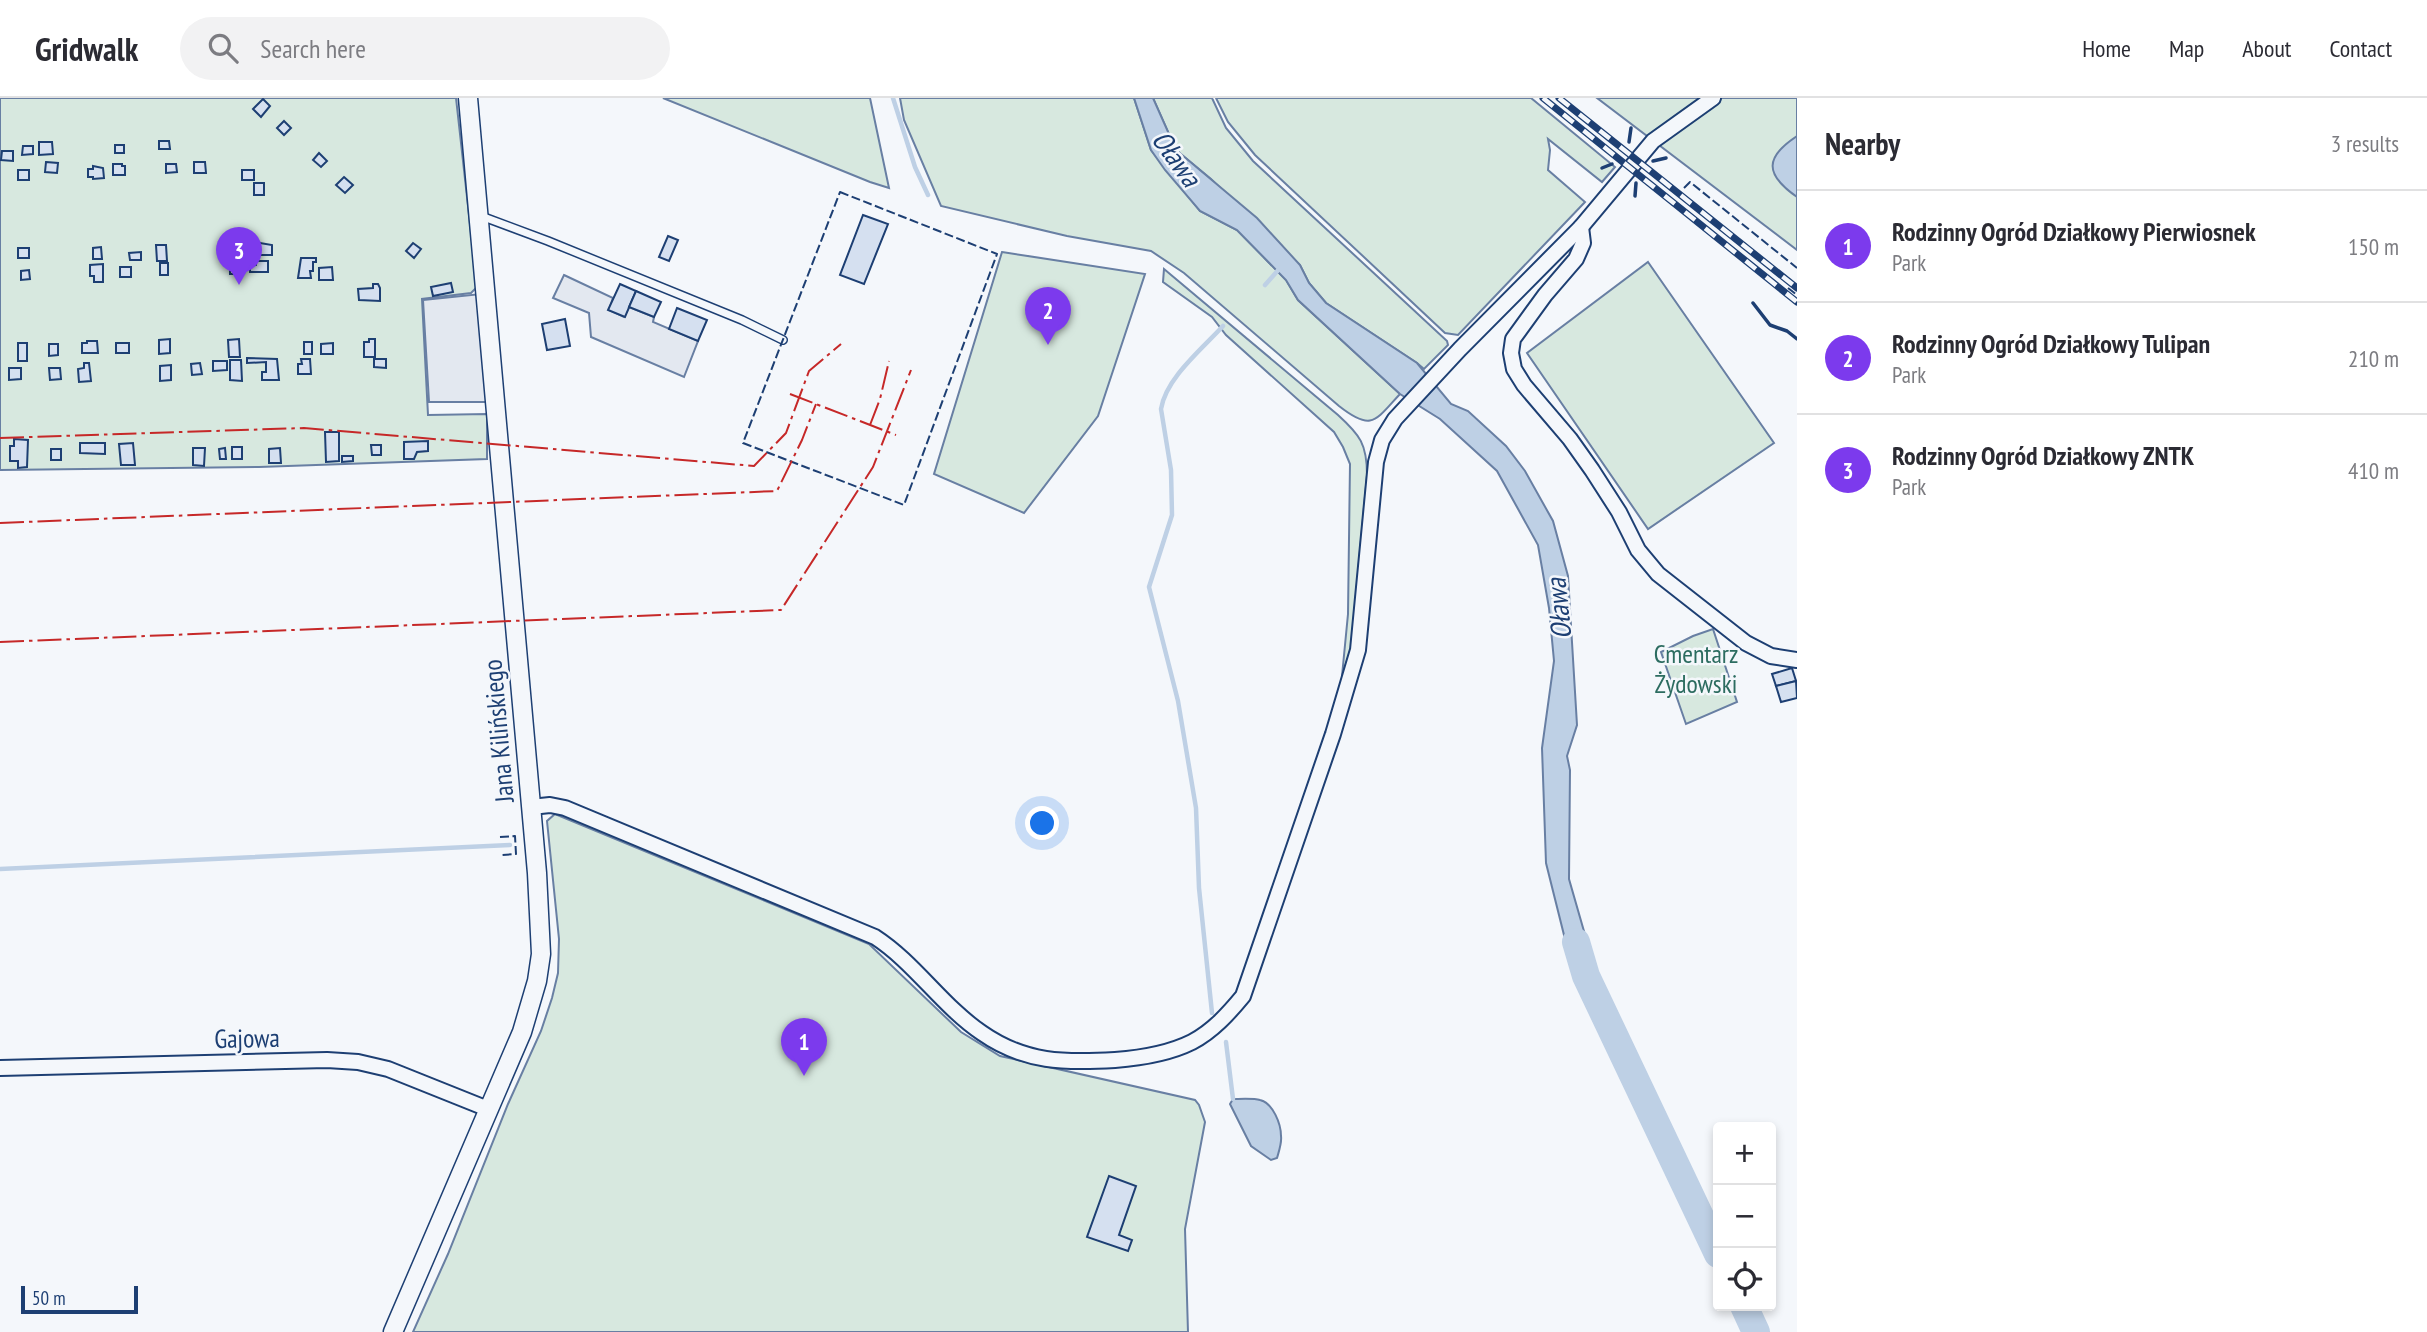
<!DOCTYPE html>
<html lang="en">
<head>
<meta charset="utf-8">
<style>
  body { margin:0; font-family:"PT Sans Narrow",sans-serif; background:#f2f2f3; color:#2b2b33 }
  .controls { position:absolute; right:21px; bottom:21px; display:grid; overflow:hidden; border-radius:7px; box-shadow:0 4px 10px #0003 }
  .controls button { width:63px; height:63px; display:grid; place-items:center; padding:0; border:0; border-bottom:2px solid #e1e1e2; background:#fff; color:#2b2b33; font:35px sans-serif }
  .scale { position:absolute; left:21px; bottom:18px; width:117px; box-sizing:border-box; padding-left:7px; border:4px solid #1d3f73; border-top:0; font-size:19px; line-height:24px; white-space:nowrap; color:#1d3f73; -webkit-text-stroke:5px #f4f7fb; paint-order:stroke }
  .you { position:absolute; left:1043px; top:726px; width:24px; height:24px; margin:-18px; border:5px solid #fff; border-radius:50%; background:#1a73e8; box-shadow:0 0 0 10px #1a73e833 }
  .badge { display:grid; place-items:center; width:46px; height:46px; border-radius:50%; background:#7c3aed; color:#fff; font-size:23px; font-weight:700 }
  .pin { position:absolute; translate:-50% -58px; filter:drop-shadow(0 2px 4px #0008) }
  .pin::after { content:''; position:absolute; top:37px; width:24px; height:21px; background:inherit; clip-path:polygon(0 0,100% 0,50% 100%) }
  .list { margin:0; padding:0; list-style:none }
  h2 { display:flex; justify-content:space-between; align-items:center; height:91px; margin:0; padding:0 28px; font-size:30px }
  h2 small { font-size:23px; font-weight:400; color:#7c7c81 }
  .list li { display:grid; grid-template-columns:46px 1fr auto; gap:21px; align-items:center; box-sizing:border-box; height:112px; padding:0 28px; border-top:2px solid #e1e1e2 }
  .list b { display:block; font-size:26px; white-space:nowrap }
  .list p { margin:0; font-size:23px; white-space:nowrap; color:#7c7c81 }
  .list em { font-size:23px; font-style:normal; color:#7c7c81 }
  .icon { flex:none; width:38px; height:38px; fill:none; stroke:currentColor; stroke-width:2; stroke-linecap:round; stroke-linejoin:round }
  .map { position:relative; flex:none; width:1797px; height:1234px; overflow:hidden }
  header { display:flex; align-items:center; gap:42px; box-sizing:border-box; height:98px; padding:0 35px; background:#fff; border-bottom:2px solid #e1e1e2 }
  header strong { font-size:33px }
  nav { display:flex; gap:38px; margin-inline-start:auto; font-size:24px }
  .search { width:490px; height:63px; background:#f2f2f3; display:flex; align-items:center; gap:18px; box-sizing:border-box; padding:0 24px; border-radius:38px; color:#7c7c81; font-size:26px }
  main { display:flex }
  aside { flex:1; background:#fff }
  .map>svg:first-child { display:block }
  .green { fill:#d7e8df; stroke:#687fa3; stroke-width:2 }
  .parking { fill:#e3e8f0; stroke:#687fa3; stroke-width:2 }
  .water { fill:#bed0e5; stroke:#687fa3; stroke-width:2 }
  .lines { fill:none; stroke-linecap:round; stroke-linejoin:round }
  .stream { stroke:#bed0e5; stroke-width:4.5 }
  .river { stroke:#bed0e5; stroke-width:28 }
  .building { fill:#d5e0f0; stroke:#1d3f73; stroke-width:2 }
  .service-casing { stroke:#1d3f73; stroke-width:10 }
  .minor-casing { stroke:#1d3f73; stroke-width:18 }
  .tertiary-casing { stroke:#1d3f73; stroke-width:21 }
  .service { stroke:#f4f7fb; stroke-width:7 }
  .minor { stroke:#f4f7fb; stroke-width:14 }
  .tertiary { stroke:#f4f7fb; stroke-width:18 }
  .rail-casing { stroke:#1d3f73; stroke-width:7 }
  .rail { stroke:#f4f7fb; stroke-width:4.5; stroke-dasharray:13; stroke-linecap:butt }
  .fence { stroke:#1d3f73; stroke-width:2; stroke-dasharray:9 3.5; stroke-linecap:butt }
  .wall { stroke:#1d3f73; stroke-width:3.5 }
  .power { stroke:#c62828; stroke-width:2; stroke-dasharray:24 5 3.5 5; stroke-linecap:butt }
  .labels { text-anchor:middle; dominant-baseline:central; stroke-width:5; stroke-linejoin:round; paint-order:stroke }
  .park-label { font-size:26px; fill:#2c6c60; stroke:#f4f7fb }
  .street-label { font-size:26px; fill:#1d3f73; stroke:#f4f7fb }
  .water-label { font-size:28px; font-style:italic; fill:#1d3f73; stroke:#f4f7fb }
</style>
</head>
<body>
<header>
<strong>Gridwalk</strong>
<div class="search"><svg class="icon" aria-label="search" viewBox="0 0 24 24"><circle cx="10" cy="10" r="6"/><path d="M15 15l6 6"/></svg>Search here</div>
<nav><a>Home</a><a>Map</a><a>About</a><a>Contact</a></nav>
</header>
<main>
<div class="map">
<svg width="1797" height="1234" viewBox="0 0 1797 1234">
  <rect width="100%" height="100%" fill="#f4f7fb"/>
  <g class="green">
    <polygon points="0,0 456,0 477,189 471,195 422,201 428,317 487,316 487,361 259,369 0,372"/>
    <polygon points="663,0 870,0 889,90 870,84"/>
    <path d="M900 0H1134L1151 52 1200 113 1237 132 1286 182 1298 202 1400 296C1375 323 1372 334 1339 308L1184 175 1151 153 1067 138 941 108 904 22Z"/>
    <polygon points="1153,0 1212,0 1226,30 1253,63 1447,243 1448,247 1424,271 1417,265 1326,205 1309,185 1300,167 1211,81 1176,52"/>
    <polygon points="1216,0 1531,0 1615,69 1602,84 1548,41 1550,52 1548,72 1585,104 1458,237 1445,235 1255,57 1228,24"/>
    <polygon points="1597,0 1797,0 1797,152"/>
    <polygon points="1002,154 1145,176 1098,318 1024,415 934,376"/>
    <polygon points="1648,164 1774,345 1648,431 1527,255"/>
    <path d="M1164 171 1338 317C1360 337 1367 346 1367 377L1353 529 1351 550 1342 578 1348 516 1350 366 1343 349 1334 334 1226 237 1212 219 1163 184Z"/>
    <polygon points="1713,531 1737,604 1686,626 1661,554 1693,538"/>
    <polygon points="555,716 869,846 961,934 1000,958 1195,1002 1199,1007 1205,1024 1185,1131 1188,1234 413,1234 448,1156 508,1006 541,933 552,900 558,875 559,841 547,723"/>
  </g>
  <g class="parking">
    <polygon points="564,177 613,200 609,212 624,219 629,209 654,219 653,224 698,243 684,279 591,239 589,215 553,200"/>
    <polygon points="481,196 490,304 429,304 423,202"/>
  </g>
  <g class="water">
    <polygon points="1134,0 1153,0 1176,52 1257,120 1300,167 1309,185 1326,205 1417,265 1451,306 1468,313 1506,348 1525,373 1553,423 1568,478 1577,627 1567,658 1570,672 1569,781 1596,875 1586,878 1576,885 1546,765 1542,650 1554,563 1549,510 1538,447 1497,373 1440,321 1400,296 1298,202 1286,182 1237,132 1200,113 1165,72 1151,52"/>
    <path d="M1797 38V99C1764 76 1765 59 1797 38Z"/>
    <path d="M1233 1001C1239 1001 1254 1000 1260 1002 1273 1005 1281 1026 1281 1038 1282 1045 1279 1053 1277 1060L1271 1062 1251 1048 1230 1006Z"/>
  </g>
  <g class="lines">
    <g class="stream">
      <polyline points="893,0 915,69 928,97"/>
      <polyline points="1265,187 1280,170"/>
      <polyline points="0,771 510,747"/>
      <path d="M1212 915 1199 790 1196 710 1178 603 1149 489 1172 417 1171 372 1161 311C1166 280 1202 251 1223 228"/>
      <polyline points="1226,944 1233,1001"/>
    </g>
    <g class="river">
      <polyline points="1576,844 1586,878 1718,1156"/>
      <polyline points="1744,1208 1756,1234"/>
    </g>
  </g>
  <g class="building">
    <polygon points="263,1 270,8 261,19 253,11"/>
    <polygon points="284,23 291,30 284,37 277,30"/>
    <polygon points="159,43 169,43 170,51 159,51"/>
    <polygon points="39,44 52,44 53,56 39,57"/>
    <rect x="115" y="47" width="9" height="8"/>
    <polygon points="23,48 33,48 33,56 22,57"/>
    <polygon points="2,53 13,53 13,63 1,62"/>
    <polygon points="319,55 327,63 321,69 313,62"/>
    <polygon points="46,64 58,65 57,75 45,74"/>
    <polygon points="194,64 205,64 206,75 194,75"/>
    <polygon points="113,66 122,66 122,68 125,68 125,77 113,77"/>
    <polygon points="166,66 176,66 177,74 166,75"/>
    <polygon points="93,68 103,70 104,80 93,81 93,79 88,79 88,71 93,71"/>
    <rect x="18" y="72" width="11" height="10"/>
    <rect x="242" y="72" width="12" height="10"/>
    <polygon points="344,79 353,87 345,95 336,87"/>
    <rect x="254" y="85" width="10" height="12"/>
    <polygon points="863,117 888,126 864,186 840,177"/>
    <polygon points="668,138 678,142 669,163 659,159"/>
    <polygon points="260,145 272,147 272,157 253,157 253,147 260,147"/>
    <polygon points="413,145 421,151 414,160 406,153"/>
    <polygon points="156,147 166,147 167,163 157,163"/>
    <polygon points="101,149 102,161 93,161 93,150"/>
    <rect x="18" y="150" width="11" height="10"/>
    <polygon points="231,150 241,150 242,159 231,160"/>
    <polygon points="141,154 141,162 130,162 129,155"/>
    <polygon points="301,160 316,160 316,164 313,164 313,173 310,173 311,180 298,180"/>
    <polygon points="256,163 268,163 268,174 250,174 250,168 256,167"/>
    <rect x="230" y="164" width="12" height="12"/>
    <rect x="160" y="165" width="8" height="12"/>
    <polygon points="103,166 103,184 94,184 94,178 90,178 90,167"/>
    <rect x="120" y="169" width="11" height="10"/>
    <polygon points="332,169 333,182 319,182 319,170"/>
    <polygon points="29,172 30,181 21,182 21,173"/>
    <polygon points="451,185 453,194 433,198 431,189"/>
    <polygon points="373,186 378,186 380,190 380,203 359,202 358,191 373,190"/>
    <polygon points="620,186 636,193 625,219 608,212"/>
    <polygon points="636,193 661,204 654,219 629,209"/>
    <polygon points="677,210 707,222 698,243 669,231"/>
    <polygon points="565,221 570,248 547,252 542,226"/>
    <polygon points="170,241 170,255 159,256 159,242"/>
    <polygon points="239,241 240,259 229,259 228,242"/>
    <polygon points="369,241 375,241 375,259 364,259 364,244 369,244"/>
    <polygon points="87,243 97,243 98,255 82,255 82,245 87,245"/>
    <rect x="304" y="244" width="8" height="12"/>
    <rect x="18" y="245" width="9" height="18"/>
    <rect x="116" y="245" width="13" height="10"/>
    <polygon points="333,245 333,256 321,256 321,246"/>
    <polygon points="49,246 58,246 58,257 49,258"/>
    <polygon points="247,260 277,261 279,282 262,282 262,274 266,274 266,264 247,265"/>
    <polygon points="301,261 310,261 311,276 298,276 298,266 302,266"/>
    <polygon points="374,261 386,261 386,270 374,269"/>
    <polygon points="230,262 241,262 242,283 230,282"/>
    <polygon points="213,263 227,263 227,272 213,273"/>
    <polygon points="84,265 89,265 91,283 79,284 78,271 84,270"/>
    <polygon points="200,265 202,276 192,277 191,266"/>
    <polygon points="171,267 171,282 160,283 160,268"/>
    <polygon points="9,270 21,270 21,281 9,282"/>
    <polygon points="49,270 60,270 61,281 50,282"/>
    <polygon points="325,334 339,334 339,363 326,364"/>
    <polygon points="14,341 28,342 27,369 18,370 18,363 10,363 10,348 14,348"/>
    <polygon points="428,343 428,353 417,354 414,361 404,361 404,344"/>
    <polygon points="80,345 105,345 105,356 80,355"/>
    <polygon points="133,345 135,367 121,367 119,346"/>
    <polygon points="371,347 381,347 381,357 372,357"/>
    <rect x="232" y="349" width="10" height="12"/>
    <polygon points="193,350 205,350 204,368 193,367"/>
    <polygon points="225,350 226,361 220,361 219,351"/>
    <polygon points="280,350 281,365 269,365 269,351"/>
    <rect x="51" y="351" width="10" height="11"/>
    <polygon points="342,358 353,358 353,363 342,364"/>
    <polygon points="1792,570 1796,583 1776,588 1772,576"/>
    <polygon points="1796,583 1797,600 1781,604 1776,588"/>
    <polygon points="1109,1078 1136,1088 1119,1137 1132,1142 1128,1153 1087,1139"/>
  </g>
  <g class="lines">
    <defs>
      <polyline id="service" points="481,118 548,143 742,222 783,242"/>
      <g id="minor">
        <polyline points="1581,129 1583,145 1576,161 1545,197 1513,241 1511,255 1514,271 1524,287 1570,341 1592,372 1619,414 1638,452 1658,476 1746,545 1771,558 1797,562"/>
        <path d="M531 709 550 707 565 710 875 839C915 865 942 908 982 935 1025 965 1065 965 1115 962 1141 960 1168 956 1192 944 1213 933 1229 915 1243 898L1333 636 1358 552 1376 364 1382 342 1395 321 1460 251 1581 129 1653 43 1713 0"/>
        <polyline points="0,970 327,962 358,964 388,971 488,1011"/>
      </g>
      <polyline id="tertiary" points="393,1234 522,934 537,883 541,856 537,775 468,0"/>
    </defs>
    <use href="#service" class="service-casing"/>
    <use href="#minor" class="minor-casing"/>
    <use href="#tertiary" class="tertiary-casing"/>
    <use href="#service" class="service"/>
    <use href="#minor" class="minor"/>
    <use href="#tertiary" class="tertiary"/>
    <defs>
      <g id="rail">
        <polyline points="1543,0 1797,204"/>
        <polyline points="1559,0 1797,190"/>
      </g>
    </defs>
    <use href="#rail" class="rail-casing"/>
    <use href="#rail" class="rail"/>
    <g class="fence">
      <polyline points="1684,90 1690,84 1797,170"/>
      <polygon points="840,94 997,156 904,407 743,345"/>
      <polyline points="1788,190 1797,197"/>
      <polyline points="500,739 515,738 516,756 502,757"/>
    </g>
    <g class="wall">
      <polyline points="1629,44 1631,30"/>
      <polyline points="1653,63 1666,60"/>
      <polyline points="1602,70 1612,66"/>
      <polyline points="1635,98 1636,85"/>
      <polyline points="1753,205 1770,227 1787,233 1797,241"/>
    </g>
    <g class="power">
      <polyline points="790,296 896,337"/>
      <polyline points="870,327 880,301 889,263"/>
      <polyline points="0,340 304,330 754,368 786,335 809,273 841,246"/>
      <polyline points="0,425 777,393 802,342 816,306"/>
      <polyline points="0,544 781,512 873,369 911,272"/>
    </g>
  </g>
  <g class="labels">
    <g class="park-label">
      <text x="1696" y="555">Cmentarz<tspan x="1696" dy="30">Żydowski</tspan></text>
    </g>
    <g class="street-label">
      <text transform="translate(498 633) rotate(-95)">Jana Kilińskiego</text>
      <text transform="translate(247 940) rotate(-1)">Gajowa</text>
    </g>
    <g class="water-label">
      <text transform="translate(1177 60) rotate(54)">Oława</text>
      <text transform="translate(1558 511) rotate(-96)">Oława</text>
    </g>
  </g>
</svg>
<div class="controls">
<button>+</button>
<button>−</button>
<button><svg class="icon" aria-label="locate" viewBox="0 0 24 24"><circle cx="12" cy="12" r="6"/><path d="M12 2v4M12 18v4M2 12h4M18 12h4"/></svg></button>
</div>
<div class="scale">50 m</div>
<div class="you"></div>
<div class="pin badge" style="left:804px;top:978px">1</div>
<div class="pin badge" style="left:1048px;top:247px">2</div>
<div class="pin badge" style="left:239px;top:187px">3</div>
</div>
<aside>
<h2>Nearby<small>3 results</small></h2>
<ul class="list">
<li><span class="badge">1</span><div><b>Rodzinny Ogród Działkowy Pierwiosnek</b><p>Park</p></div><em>150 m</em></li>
<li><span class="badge">2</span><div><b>Rodzinny Ogród Działkowy Tulipan</b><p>Park</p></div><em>210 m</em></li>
<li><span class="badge">3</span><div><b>Rodzinny Ogród Działkowy ZNTK</b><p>Park</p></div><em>410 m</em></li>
</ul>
</aside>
</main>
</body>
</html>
